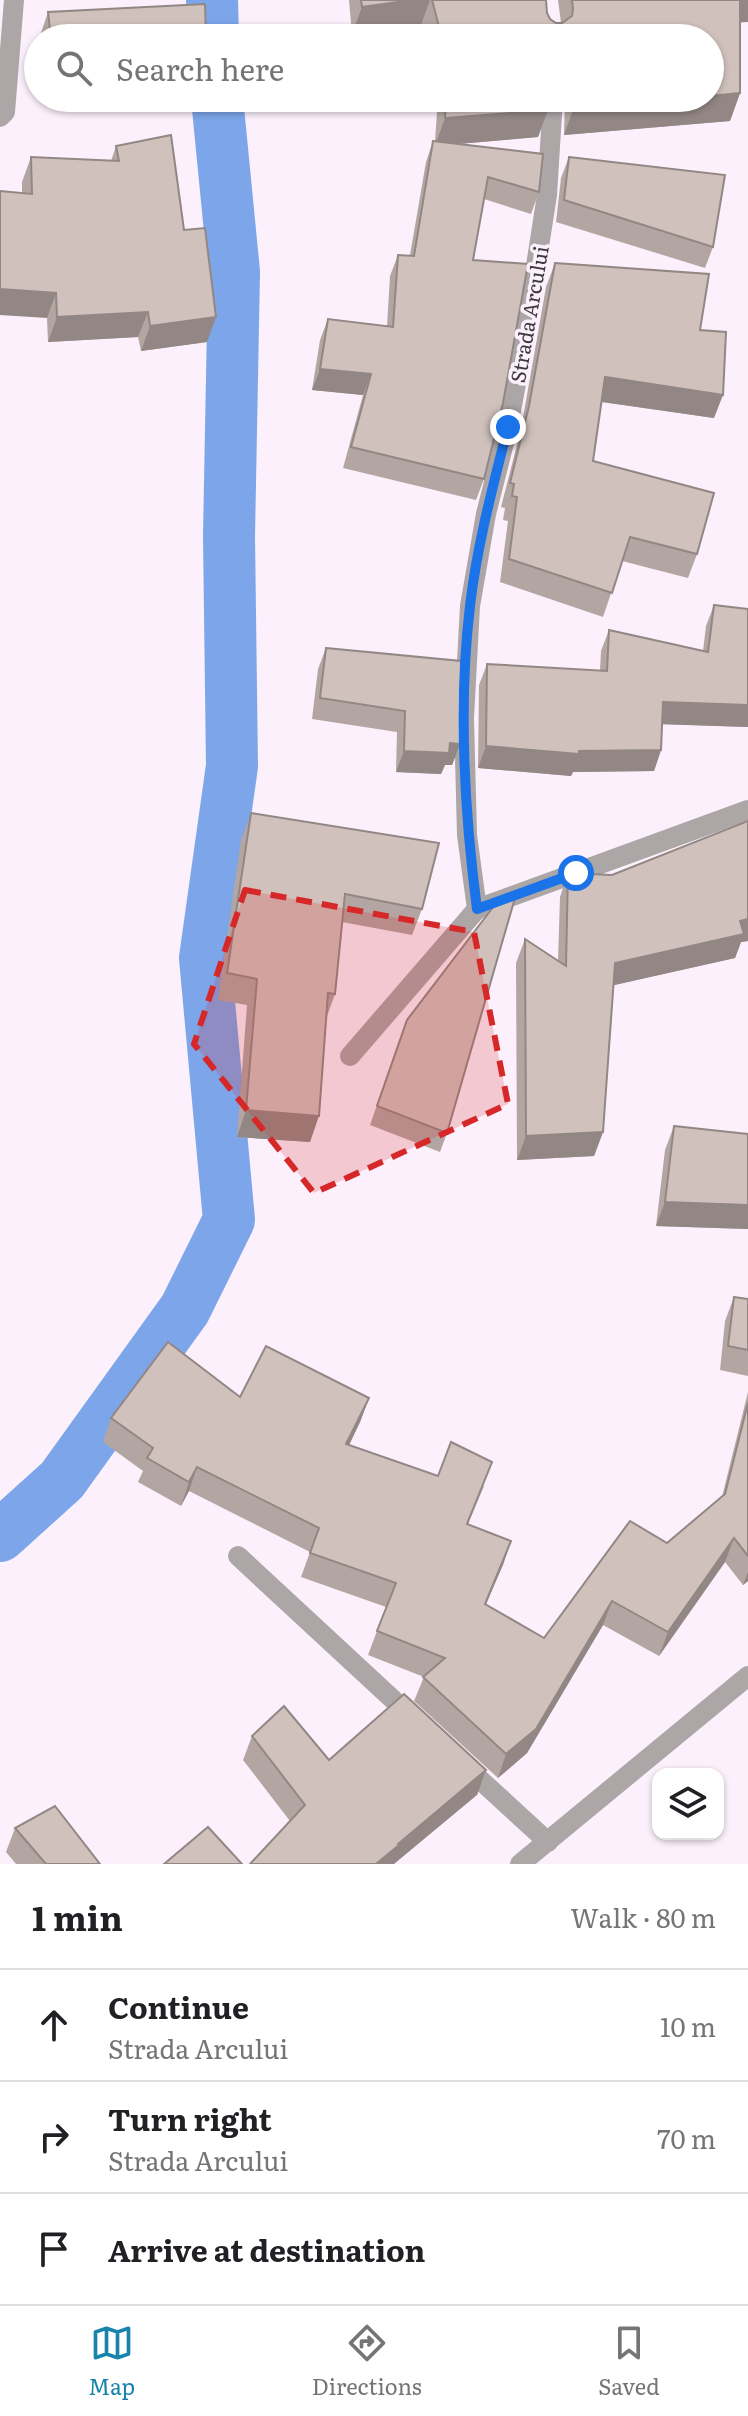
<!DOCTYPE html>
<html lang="en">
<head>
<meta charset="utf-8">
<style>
  body { margin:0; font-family:Literata,serif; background:#f2f2f2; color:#202124 }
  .controls { position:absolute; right:24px; bottom:24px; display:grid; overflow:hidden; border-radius:16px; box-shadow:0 2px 6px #0004 }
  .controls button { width:72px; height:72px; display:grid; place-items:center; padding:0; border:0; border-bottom:2px solid #e0e0e0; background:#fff; color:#202124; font:40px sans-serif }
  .stop { position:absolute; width:24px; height:24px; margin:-18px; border:6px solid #1a73e8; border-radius:50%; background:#fff }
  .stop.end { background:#1a73e8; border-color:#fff; box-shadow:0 2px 8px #0008 }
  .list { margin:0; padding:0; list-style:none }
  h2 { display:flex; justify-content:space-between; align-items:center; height:104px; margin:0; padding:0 32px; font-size:34px }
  h2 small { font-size:26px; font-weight:400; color:#757577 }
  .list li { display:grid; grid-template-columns:52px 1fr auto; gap:24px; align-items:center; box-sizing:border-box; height:112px; padding:0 32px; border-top:2px solid #e0e0e0 }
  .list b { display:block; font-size:30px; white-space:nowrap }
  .list p { margin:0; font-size:26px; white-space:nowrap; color:#757577 }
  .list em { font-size:26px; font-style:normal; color:#757577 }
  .icon { flex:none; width:44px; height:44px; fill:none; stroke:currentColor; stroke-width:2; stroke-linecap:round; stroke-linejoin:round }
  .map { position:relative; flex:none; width:748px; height:1864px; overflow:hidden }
  .search { position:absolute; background:#fff; box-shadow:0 2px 6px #0004; left:24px; right:24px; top:24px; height:88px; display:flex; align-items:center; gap:20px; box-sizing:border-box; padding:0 28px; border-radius:44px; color:#757577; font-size:30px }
  .sheet { height:440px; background:#fff }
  nav { display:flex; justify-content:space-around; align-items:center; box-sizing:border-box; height:112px; border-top:2px solid #e0e0e0; background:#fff; font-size:22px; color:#757577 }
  nav a { display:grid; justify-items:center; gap:4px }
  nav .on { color:#1884ac }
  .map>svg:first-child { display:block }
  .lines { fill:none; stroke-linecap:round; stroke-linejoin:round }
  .canal { stroke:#7da6ea; stroke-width:52 }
  .lane { stroke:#aca6a7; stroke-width:20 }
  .street { stroke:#aca6a7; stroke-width:20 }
  .wall { fill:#b3a6a2 }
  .shaded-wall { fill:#928784 }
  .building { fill:#d0c1bc; stroke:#928784; stroke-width:2 }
  .route { stroke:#1a73e8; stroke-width:10 }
  .marked { fill:#d62828; fill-opacity:0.2; stroke:#d62828; stroke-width:6; stroke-dasharray:16 10; stroke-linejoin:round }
  .labels { text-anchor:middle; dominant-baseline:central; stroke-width:7; stroke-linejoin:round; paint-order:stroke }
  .street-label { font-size:20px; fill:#3c383c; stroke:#fbf0fb }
</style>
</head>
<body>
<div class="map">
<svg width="748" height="1864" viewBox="0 0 748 1864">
  <rect width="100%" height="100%" fill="#fbf0fb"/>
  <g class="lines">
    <g class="canal">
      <polyline points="212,0 213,38"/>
      <polyline points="0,1536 62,1480 185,1309 229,1220 205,958 232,766 229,536 234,272 217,98"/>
    </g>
    <g class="lane">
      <polyline points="238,1556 414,1719"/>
      <polyline points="464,1765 548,1842"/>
    </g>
    <g class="street">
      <polyline points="553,98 547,195 526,330 508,427 486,514 470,606 464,718 467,835 477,909 748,810"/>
      <polyline points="0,117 5,112 14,0"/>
      <polyline points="350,1056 477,909"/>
      <polyline points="520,1864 748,1676"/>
    </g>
  </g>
  <g class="wall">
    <polygon points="349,0 546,0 547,13 550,19 556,23 561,23 558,0 748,0 740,23 740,93 730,121 564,135 565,98 710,98 710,38 425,38 421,25 352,34"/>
    <polygon points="48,12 206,38 41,38 41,33"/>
    <polygon points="438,98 548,98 548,110 538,137 458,144 539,192 531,214 484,199 473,260 484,479 476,500 343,468 363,395 312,390 320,340 328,319 387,326 390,276 398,255 410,255 426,162 433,141 435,141"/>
    <polygon points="116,146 184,230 207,342 141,351 138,337 48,342 47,318 22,193 22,182 31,157 111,161"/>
    <polygon points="569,157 713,247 705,268 556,222 561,178"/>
    <polygon points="555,263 700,330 714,418 601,402 593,461 697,554 688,578 622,561 603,617 500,582 508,521 503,520 505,508 501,507 521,429 546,287"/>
    <polygon points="714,605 748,727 662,724 661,750 654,771 573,772 571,776 478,768 479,685 487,664 600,671 601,651 609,630 703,651 706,626"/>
    <polygon points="326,648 460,744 452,765 445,765 441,774 396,772 397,732 312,719 318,669"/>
    <polygon points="251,813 422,909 412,935 342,922 335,994 326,1019 310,1142 237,1137 247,1005 218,1000 241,840"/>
    <polygon points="748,817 748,941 741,942 735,958 613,985 603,1132 594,1156 517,1160 516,963 525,939 558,961 560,897 568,873 612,875 746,822"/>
    <polygon points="407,1020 447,1133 440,1152 370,1125"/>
    <polygon points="674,1126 748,1134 748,1229 656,1226 665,1150"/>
    <polygon points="734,1297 748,1299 748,1376 720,1370 725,1321"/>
    <polygon points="748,1392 748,1581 743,1585 725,1562 659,1656 603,1625 527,1753 498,1778 414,1701 424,1677 368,1655 386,1607 301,1577 310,1552 189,1491 181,1506 138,1482 143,1471 103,1442 111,1418 240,1397 369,1398 360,1422 349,1445 438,1476 484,1486 468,1524 511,1541 486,1604 544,1638 667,1543 722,1497"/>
    <polygon points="252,1736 329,1760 486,1770 477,1795 290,1821 243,1760"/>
    <polygon points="15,1828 100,1864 16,1864 6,1852"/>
  </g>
  <g class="shaded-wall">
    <polygon points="412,0 430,0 421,25 352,34 362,7"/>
    <polygon points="738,0 748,0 748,22 730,23"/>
    <polygon points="740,93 730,121 564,135 574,107 684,98 710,98 710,96"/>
    <polygon points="548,110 538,137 435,146 445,118"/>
    <polygon points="0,289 56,293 47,318 0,315"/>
    <polygon points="148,312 138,337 48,342 57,317"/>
    <polygon points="216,317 207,342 141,351 150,326"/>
    <polygon points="320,369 371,374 363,395 312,390"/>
    <polygon points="605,377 723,395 714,418 596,401"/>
    <polygon points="663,702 748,705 748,727 655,724"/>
    <polygon points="450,743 460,744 452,765 445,765 441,774 396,772 404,751"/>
    <polygon points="486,746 579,751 661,750 654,771 573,772 571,776 478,768"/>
    <polygon points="748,919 748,941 741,942 735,958 606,987 615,963"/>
    <polygon points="246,1110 319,1116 310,1142 237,1137"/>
    <polygon points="603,1132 594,1156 517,1160 526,1136"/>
    <polygon points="665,1202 748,1205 748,1229 656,1226"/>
    <polygon points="369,1398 360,1422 338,1468 346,1444"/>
    <polygon points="197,1467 189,1491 181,1506 189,1482"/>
    <polygon points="734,1538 725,1562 659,1656 668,1632"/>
    <polygon points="511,1541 503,1565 476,1627 485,1604"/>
    <polygon points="748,1572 748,1581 743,1585"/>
    <polygon points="612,1601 603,1625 527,1753 498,1778 506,1754"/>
    <polygon points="486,1770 477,1795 394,1864 376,1864 398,1844"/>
  </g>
  <g class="building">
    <polygon points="361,0 412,0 362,7"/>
    <polygon points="432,0 546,0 547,13 550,19 556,23 562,23 572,16 573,9 572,0 740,0 740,93 710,96 710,38 442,38"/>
    <polygon points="205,4 206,38 51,38 48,12"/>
    <polygon points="446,98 548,98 548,110 445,118"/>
    <polygon points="574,98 684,98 574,107"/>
    <polygon points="171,135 184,230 205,228 216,317 150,326 148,312 57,317 56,293 0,289 0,191 32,194 31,157 119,161 116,146"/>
    <polygon points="433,141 543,154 539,192 488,177 473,260 528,264 503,403 484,479 351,447 371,374 320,369 328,319 393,327 398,255 414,256"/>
    <polygon points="569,157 725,175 713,247 564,200"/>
    <polygon points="555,263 709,274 700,330 726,332 723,395 605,377 593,461 714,493 697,554 630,537 612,593 509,559 517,497 512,496 514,484 510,483 529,406"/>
    <polygon points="714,605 748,609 748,705 663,702 661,750 579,751 579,754 486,746 487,664 607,671 609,630 708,652"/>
    <polygon points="326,648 461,661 460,744 450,743 449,753 404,751 405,711 320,698"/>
    <polygon points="251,813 439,843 422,909 345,894 335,994 328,993 319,1116 246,1110 257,979 227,973"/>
    <polygon points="748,821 748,919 740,921 744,934 615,963 603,1132 526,1136 525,939 566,966 568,873 612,875"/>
    <polygon points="517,891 447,1133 377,1106 407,1020 500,898"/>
    <polygon points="674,1126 748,1134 748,1205 665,1202"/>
    <polygon points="734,1297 748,1299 748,1350 728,1346"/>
    <polygon points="168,1342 240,1397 266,1346 369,1398 346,1444 438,1476 451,1442 492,1462 467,1524 511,1541 485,1604 544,1638 630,1521 667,1543 725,1494 748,1403 748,1556 734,1538 668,1632 612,1601 536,1729 506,1754 423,1677 445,1658 377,1631 396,1583 310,1553 319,1528 197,1467 189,1482 147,1458 153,1448 111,1418"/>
    <polygon points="404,1694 486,1770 398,1844 399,1845 376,1864 250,1864 305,1805 252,1736 284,1706 329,1760"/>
    <polygon points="55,1806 100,1864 46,1864 15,1828"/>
    <polygon points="208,1827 242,1864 164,1864"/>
  </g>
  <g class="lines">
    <path class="route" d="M508 427C493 486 477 545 470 606 458 706 464 809 477 909L576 873"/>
  </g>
  <path class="marked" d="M245 890 474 932 508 1104 314 1193 194 1044Z"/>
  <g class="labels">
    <g class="street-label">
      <text transform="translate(528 314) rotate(-80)">Strada Arcului</text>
    </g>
  </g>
</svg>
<div class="controls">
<button><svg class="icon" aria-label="layers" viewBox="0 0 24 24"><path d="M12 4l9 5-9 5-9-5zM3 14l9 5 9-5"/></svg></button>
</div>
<div class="stop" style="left:576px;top:873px"></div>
<div class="stop end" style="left:508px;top:427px"></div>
<div class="search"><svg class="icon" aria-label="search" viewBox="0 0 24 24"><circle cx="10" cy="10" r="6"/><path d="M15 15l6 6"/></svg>Search here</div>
</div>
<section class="sheet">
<h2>1 min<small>Walk · 80 m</small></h2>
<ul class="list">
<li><svg class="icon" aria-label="ahead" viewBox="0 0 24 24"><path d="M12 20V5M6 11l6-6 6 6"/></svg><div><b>Continue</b><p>Strada Arcului</p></div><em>10 m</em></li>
<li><svg class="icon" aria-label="right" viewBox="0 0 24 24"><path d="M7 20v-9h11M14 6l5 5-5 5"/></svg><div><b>Turn right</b><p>Strada Arcului</p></div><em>70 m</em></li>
<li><svg class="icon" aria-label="arrive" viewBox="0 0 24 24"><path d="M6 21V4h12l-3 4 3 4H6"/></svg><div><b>Arrive at destination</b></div></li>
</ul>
</section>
<nav>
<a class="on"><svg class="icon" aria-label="map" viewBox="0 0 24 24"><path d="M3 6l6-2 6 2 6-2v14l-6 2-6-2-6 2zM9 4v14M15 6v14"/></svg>Map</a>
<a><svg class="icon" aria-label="directions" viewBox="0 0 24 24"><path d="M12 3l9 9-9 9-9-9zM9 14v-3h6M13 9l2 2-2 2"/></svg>Directions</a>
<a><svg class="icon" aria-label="saved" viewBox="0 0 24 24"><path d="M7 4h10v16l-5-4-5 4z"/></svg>Saved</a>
</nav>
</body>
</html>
